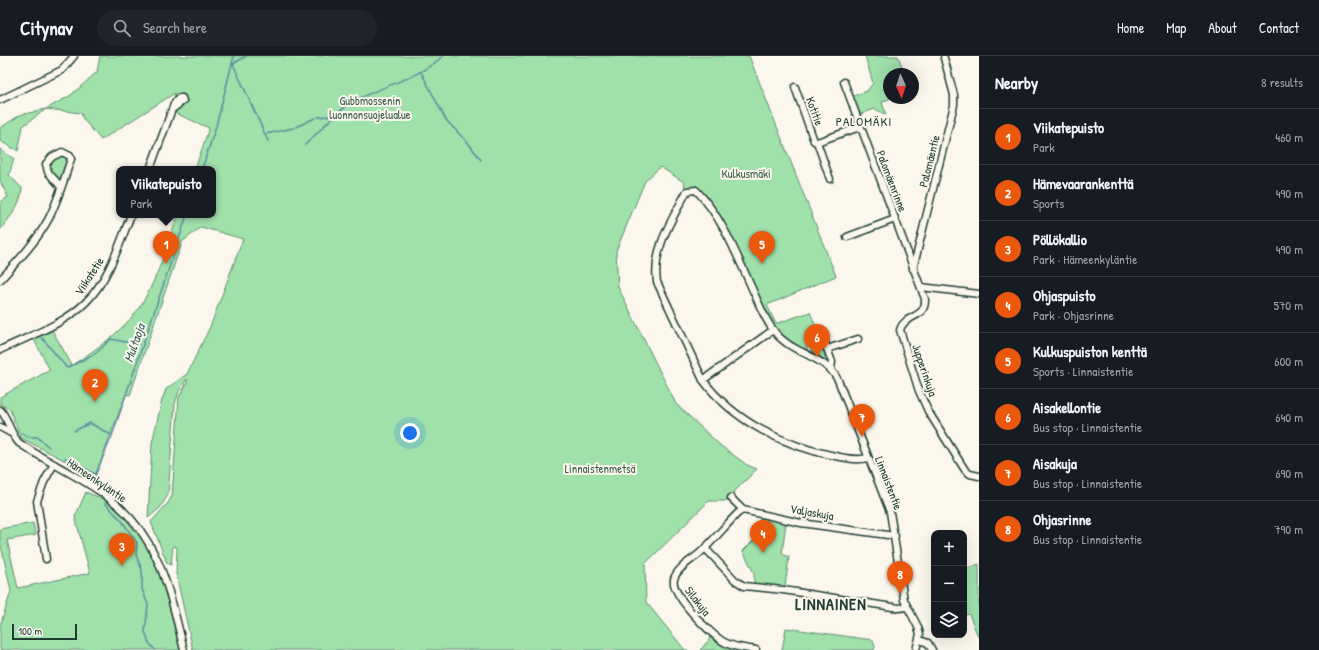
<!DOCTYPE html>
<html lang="en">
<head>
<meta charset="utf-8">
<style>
  body { margin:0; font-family:"Patrick Hand",sans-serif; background:#20242c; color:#f1f3f6 }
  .controls { position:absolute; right:12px; bottom:12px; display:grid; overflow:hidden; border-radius:8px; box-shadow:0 4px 16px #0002 }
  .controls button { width:36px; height:36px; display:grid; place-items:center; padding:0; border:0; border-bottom:1px solid #363941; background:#171b24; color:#f1f3f6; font:20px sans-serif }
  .compass { position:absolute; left:883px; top:12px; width:36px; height:36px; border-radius:50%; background:#171b24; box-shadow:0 4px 16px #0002; rotate:177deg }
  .scale { position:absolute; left:12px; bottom:10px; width:65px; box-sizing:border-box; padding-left:4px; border:2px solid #1f3d34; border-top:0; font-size:11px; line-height:14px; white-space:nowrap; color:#1f3d34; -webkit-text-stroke:3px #fbf7ec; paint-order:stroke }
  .you { position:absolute; left:410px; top:377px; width:14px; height:14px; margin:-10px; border:3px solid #fff; border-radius:50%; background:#1a73e8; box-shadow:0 0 0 6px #1a73e833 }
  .badge { display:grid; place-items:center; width:26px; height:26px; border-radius:50%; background:#ea580c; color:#fff; font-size:13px; font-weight:700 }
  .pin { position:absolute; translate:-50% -33px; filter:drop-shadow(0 1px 2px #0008) }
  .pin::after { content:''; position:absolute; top:21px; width:14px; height:12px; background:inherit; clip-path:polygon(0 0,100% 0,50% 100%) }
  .popup { position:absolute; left:116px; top:110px; width:100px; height:52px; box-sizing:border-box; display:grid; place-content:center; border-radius:8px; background:#171b24; filter:drop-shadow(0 1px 3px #0005); font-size:13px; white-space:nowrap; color:#9ea1a6 }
  .popup b { font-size:15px; color:#f1f3f6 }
  .popup::after { content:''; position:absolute; left:50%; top:100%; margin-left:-8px; border:8px solid transparent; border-top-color:#171b24 }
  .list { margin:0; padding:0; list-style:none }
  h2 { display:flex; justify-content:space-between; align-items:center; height:52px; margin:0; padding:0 16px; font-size:17px }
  h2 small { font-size:13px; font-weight:400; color:#9ea1a6 }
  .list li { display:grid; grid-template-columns:26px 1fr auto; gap:12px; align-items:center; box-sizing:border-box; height:56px; padding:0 16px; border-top:1px solid #363941 }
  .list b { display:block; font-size:15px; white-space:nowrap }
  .list p { margin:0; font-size:13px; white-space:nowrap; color:#9ea1a6 }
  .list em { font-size:13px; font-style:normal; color:#9ea1a6 }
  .icon { flex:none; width:22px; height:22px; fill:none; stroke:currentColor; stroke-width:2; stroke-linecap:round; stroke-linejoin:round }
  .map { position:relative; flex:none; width:979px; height:594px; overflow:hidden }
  header { display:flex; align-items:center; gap:24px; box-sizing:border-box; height:56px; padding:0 20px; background:#171b24; border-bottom:1px solid #363941 }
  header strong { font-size:19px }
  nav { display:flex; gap:22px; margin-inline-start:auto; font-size:14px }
  .search { width:280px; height:36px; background:#20242c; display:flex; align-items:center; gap:10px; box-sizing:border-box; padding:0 14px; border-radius:22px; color:#9ea1a6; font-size:15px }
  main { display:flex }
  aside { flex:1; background:#171b24 }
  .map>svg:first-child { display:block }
  .green { fill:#9fe0ab; stroke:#5f8e70 }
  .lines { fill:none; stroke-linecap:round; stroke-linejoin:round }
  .stream { stroke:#5e8b9f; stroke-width:1.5 }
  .minor-casing { stroke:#1f3d34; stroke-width:9 }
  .minor { stroke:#fbf7ec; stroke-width:6 }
  .labels { text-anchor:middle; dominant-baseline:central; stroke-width:4; stroke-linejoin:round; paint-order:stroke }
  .park-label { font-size:12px; fill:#395e4c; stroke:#fbf7ec }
  .street-label { font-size:12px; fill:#1f3d34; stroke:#fbf7ec }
  .neighbourhood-label { font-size:13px; letter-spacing:1px; fill:#1f3d34; stroke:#fbf7ec }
  .water-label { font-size:13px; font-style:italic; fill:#395e60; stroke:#fbf7ec }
  .district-label { font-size:16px; font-weight:bold; letter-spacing:1px; fill:#1f3d34; stroke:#fbf7ec }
</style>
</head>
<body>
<header>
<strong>Citynav</strong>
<div class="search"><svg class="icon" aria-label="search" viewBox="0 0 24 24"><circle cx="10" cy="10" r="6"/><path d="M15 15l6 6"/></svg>Search here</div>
<nav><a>Home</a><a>Map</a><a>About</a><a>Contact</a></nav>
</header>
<main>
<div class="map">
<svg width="979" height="594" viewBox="0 0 979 594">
  <rect width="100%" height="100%" fill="#fbf7ec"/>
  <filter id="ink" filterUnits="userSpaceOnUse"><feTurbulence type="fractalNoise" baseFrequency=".025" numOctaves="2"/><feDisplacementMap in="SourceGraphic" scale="8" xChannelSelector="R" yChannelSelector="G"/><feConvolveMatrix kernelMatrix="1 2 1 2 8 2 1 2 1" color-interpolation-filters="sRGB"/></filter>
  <g filter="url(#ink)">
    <g class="green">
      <path d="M100 0H749L836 220 767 249 775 266 778 267 810 256 820 281 812 282 807 285V298C795 292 781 283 774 272 745 229 737 167 697 131L685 132 684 126 660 111 645 125 616 195 618 231 676 348 721 390 747 409 757 413 725 445H709L645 508 646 546 685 594H688H193L176 518 177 491 173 490 171 509 167 507 151 466 168 447 172 440 179 341 187 327V323L179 335 175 348 168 439 160 452 148 462 152 387 162 344 166 333 187 318 210 271 243 183 201 171 182 186 130 339 126 338 95 420 21 382 10 354 0 348V341L50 314 33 282 52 274 72 309C98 292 128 272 144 244 159 218 168 187 178 159H213V113H195L209 72 175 57 177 53 184 49 185 46 174 41 175 37 101 84 83 63 81 57 46 53 23 70 18 95 0 85V72L20 59 46 53 71 39 97 16Z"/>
      <polygon points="865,0 898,0 905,18 889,18 889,42 891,42 882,46 886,59 875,53 858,59 850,41 867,35 873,27"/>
      <path d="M0 93 14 103 9 119 22 132C22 147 9 163 0 174V146L8 141 0 125Z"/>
      <path d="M60 99 66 100 67 102 61 125C52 121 50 117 49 107Z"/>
      <polygon points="818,287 823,291 825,302 823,303 811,295 812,289"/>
      <path d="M86 436C92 439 99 441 105 444 156 473 167 543 180 594H0V570L11 535 0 485V473L33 467 36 479 7 484 18 532 90 517 75 461Z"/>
      <polygon points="760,462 786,466 782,498 789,501 785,531 754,528 754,517 743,495 758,480"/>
      <polygon points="979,508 979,583 969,558 964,559 964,514"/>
      <polygon points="786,572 873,584 875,591 874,594 782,594"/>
      <polygon points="710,579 732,591 731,594 700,594 709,584"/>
    </g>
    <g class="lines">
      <g class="stream">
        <polyline points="246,0 233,8 268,85"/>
        <polyline points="421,16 446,64 469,88 481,104"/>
        <polyline points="318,61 329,60"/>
        <polyline points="296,71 315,62"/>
        <polyline points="266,78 293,72"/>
        <path d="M305 89C322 73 338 53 358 43 387 28 419 22 443 0"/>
        <polyline points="202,113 216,70 234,0"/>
        <polyline points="42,282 67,312 96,297 111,283 139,289"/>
        <polyline points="74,375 90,367 111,379"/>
        <polyline points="22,377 28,381 37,381 49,391"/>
        <polyline points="65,402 95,418"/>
        <polyline points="95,420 112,380 187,159"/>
        <polyline points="105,447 122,465 137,487 136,499 142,514 142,533 148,549 145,576 149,587 155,594"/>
      </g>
      <defs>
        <g id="minor">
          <path d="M844 26 925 243C926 264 905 257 900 274L919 335 928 355 965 414 970 418 979 420"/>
          <polyline points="795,31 814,85 817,86 860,71"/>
          <polyline points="0,44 62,14 74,0"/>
          <polyline points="817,86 830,123"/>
          <polyline points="150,113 174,48 179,42 182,42 183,45 174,52"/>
          <polyline points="847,181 895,163"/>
          <polyline points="913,213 954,49 954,39 944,2"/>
          <path d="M0 224C17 206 36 186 48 164 58 145 64 123 71 103L70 100 62 96 52 101 46 108 48 116 61 131"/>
          <polyline points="921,231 979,238"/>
          <polyline points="824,284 832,306 831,313"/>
          <polyline points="827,293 858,283"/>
          <path d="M0 294C29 280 63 269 86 246 109 223 119 189 131 159"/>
          <polyline points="703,324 773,274"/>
          <path d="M0 354C7 359 10 378 19 387 47 406 77 419 105 439 159 478 169 533 184 594"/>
          <polyline points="0,371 11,377"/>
          <path d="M868 402C857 405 846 402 835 400 785 390 734 366 703 324L657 226C652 193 672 164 687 135L696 134C723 162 738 202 754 237 760 250 765 264 774 275 791 298 825 299 838 324L890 456 904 544 918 571 920 578 916 594"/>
          <polyline points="731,442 743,454 801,467 895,480"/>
          <path d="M743 454 738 457C725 470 713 485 700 497 692 504 677 512 674 523 670 538 711 579 724 586 735 592 745 592 756 594"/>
          <polyline points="705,492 735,524 744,530 783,534 899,552 907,551"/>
          <polyline points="46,503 37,445 44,426 54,408"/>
          <polyline points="920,584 928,587 932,594"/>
        </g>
      </defs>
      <use href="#minor" class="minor-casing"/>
      <use href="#minor" class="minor"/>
    </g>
  </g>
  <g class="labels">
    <g class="park-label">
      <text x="370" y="44">Gubbmossenin<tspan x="370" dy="14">luonnonsuojelualue</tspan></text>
      <text x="746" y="117">Kulkusmäki</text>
      <text x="600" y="412">Linnaistenmetsä</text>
    </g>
    <g class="street-label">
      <text transform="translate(815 55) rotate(70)">Kotitie</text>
      <text transform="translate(929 105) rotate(-76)">Palomäentie</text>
      <text transform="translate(892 125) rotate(69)">Palomäenrinne</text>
      <text transform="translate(89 220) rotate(-57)">Viikatetie</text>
      <text transform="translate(925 314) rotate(71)">Jupperinkuja</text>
      <text transform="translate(97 424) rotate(34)">Hämeenkyläntie</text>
      <text transform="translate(889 427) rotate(69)">Linnaistentie</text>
      <text transform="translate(812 456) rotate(10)">Valjaskuja</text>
      <text transform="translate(698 545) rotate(52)">Silakuja</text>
    </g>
    <g class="neighbourhood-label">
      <text x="864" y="65">PALOMÄKI</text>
    </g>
    <g class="water-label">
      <text transform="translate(134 287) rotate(-71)">Multaoja</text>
    </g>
    <g class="district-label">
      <text x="831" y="548">LINNAINEN</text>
    </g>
  </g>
</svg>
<div class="controls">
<button>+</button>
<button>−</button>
<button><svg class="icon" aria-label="layers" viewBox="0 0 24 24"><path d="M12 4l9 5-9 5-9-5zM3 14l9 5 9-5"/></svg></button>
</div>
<svg class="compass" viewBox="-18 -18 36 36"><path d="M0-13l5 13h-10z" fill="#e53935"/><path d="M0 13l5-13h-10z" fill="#9ea1a6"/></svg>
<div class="scale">100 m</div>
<div class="you"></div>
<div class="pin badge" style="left:166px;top:208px">1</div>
<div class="popup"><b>Viikatepuisto</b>Park</div>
<div class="pin badge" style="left:95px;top:346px">2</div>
<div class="pin badge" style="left:122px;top:510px">3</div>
<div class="pin badge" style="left:763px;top:497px">4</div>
<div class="pin badge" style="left:762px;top:208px">5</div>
<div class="pin badge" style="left:817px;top:301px">6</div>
<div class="pin badge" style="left:862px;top:381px">7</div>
<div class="pin badge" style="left:900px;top:538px">8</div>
</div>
<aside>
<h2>Nearby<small>8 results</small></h2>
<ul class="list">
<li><span class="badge">1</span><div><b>Viikatepuisto</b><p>Park</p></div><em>460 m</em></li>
<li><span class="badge">2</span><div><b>Hämevaarankenttä</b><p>Sports</p></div><em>490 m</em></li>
<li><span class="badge">3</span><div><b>Pöllökallio</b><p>Park · Hämeenkyläntie</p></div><em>490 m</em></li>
<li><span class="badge">4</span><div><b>Ohjaspuisto</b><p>Park · Ohjasrinne</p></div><em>570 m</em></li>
<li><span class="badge">5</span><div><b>Kulkuspuiston kenttä</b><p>Sports · Linnaistentie</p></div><em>600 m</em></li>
<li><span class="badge">6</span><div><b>Aisakellontie</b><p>Bus stop · Linnaistentie</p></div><em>640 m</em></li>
<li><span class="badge">7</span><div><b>Aisakuja</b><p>Bus stop · Linnaistentie</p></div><em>690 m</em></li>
<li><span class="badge">8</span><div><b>Ohjasrinne</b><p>Bus stop · Linnaistentie</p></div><em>790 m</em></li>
</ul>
</aside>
</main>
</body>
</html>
